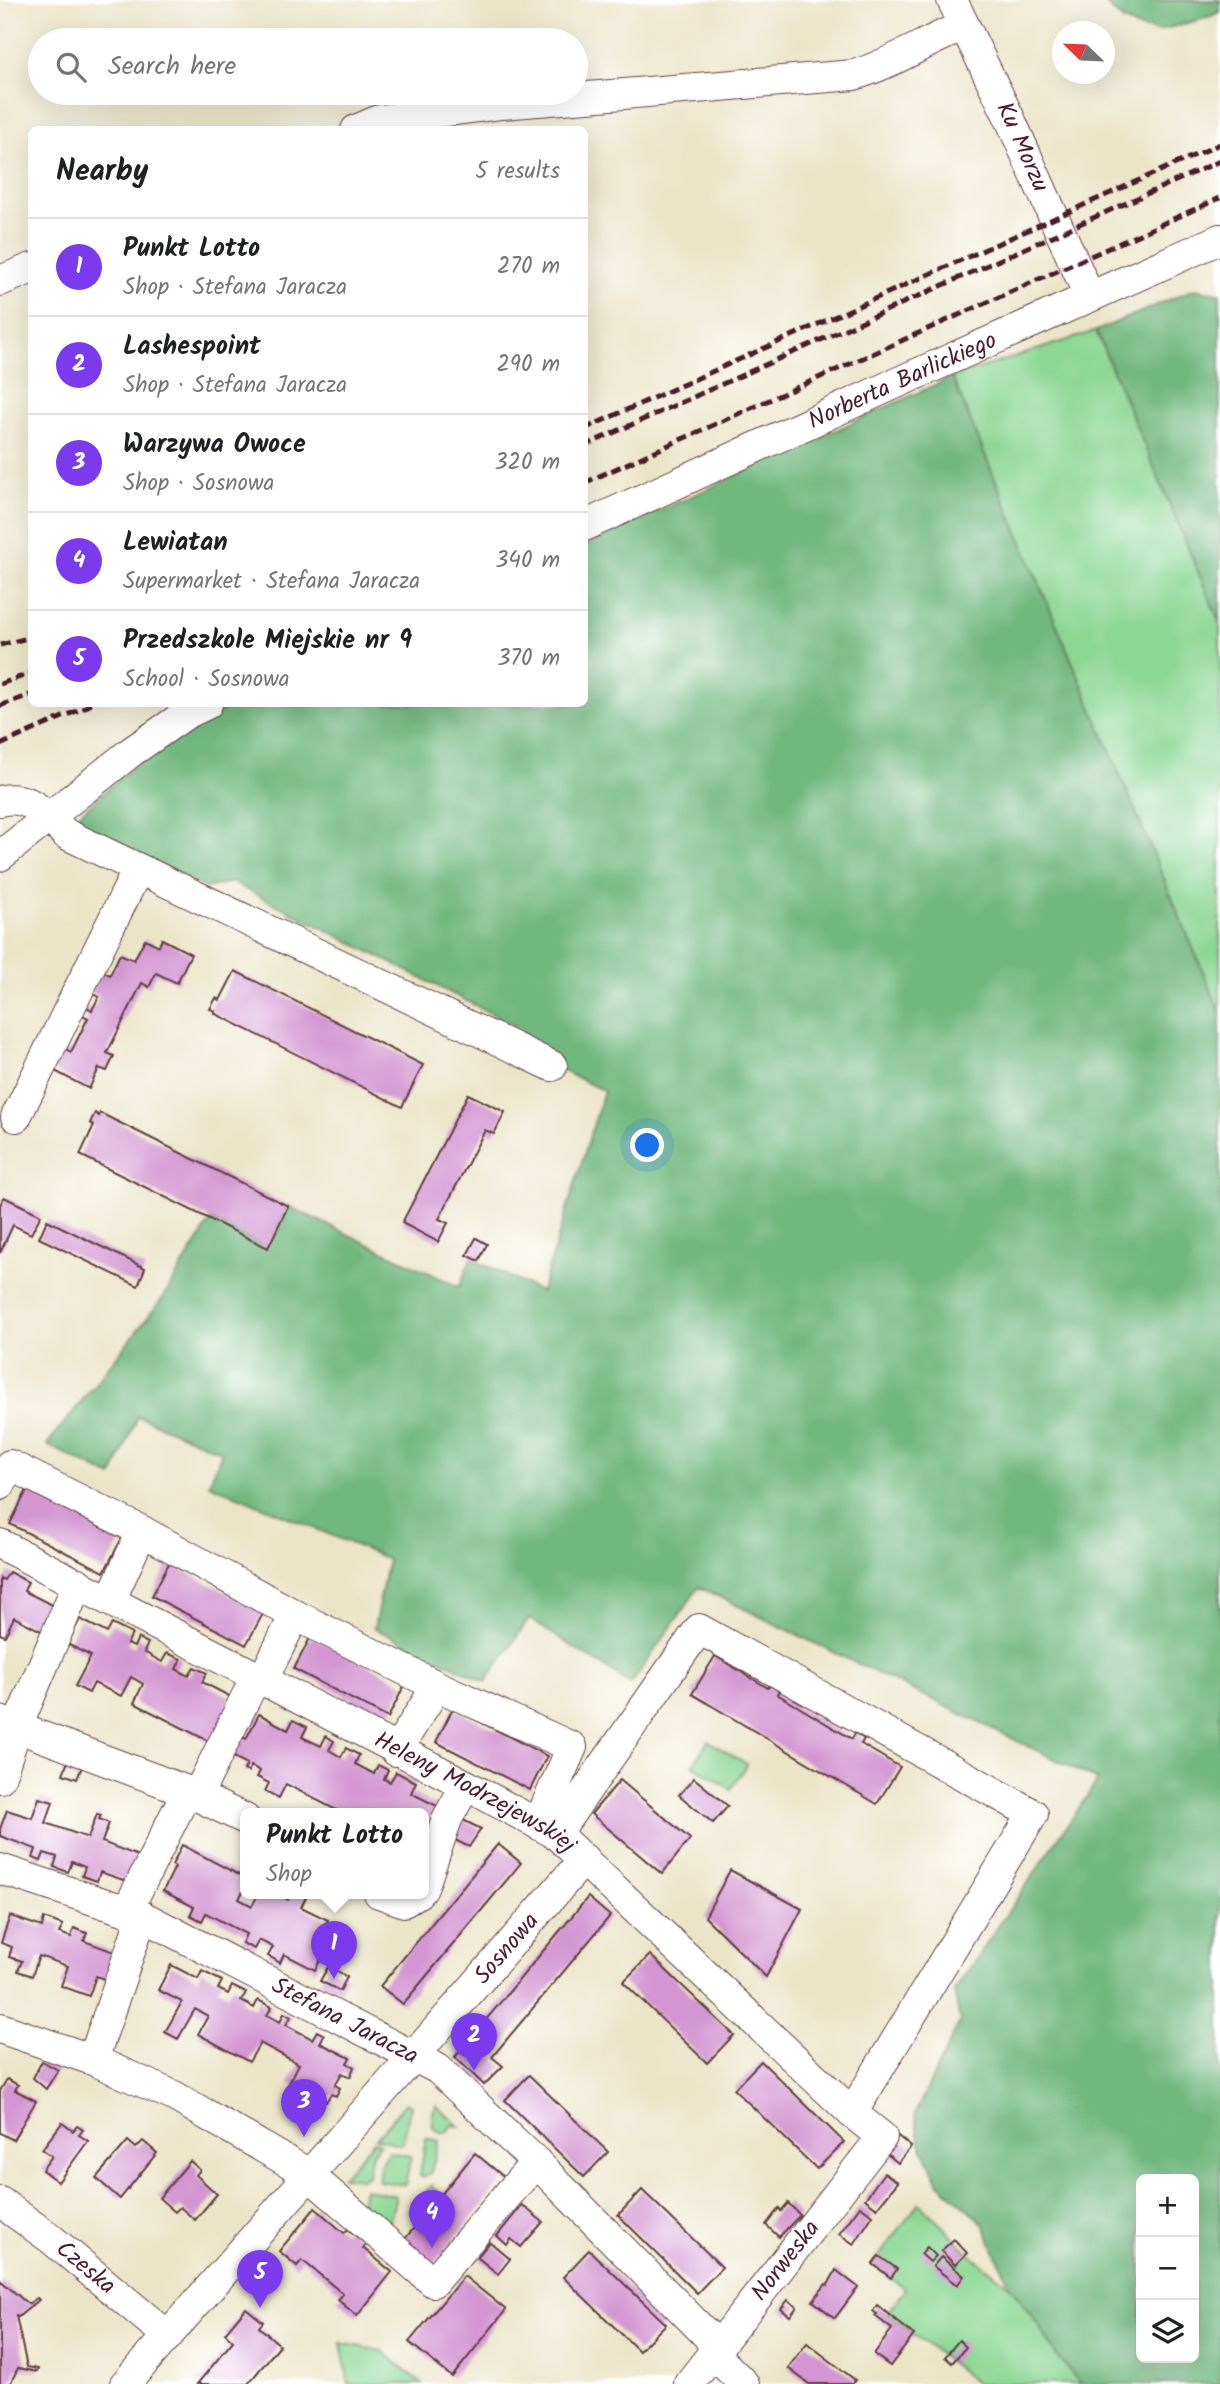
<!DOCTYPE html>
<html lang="en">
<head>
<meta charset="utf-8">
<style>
  body { margin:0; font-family:Kalam,sans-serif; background:#f2f2f2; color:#202124 }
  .controls { position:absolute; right:21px; bottom:21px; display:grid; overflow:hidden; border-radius:10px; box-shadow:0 7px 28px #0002 }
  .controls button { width:63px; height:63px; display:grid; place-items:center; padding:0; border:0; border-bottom:2px solid #e0e0e0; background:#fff; color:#202124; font:35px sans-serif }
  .compass { position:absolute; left:1052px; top:21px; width:63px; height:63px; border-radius:50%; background:#fff; box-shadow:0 7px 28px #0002; rotate:293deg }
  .you { position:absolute; left:648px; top:1146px; width:24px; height:24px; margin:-18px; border:5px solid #fff; border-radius:50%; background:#1a73e8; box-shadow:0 0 0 10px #1a73e833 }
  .badge { display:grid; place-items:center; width:46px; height:46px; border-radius:50%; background:#7c3aed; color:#fff; font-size:23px; font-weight:700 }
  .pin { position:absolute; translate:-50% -58px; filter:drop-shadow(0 2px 4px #0008) }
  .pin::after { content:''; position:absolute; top:37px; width:24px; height:21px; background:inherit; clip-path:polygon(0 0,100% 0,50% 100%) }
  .popup { position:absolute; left:240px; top:1808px; width:189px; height:91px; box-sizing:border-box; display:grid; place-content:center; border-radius:10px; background:#fff; filter:drop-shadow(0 2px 5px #0005); font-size:23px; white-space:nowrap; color:#757577 }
  .popup b { font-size:26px; color:#202124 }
  .popup::after { content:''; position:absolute; left:50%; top:100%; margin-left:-14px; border:14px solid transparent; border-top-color:#fff }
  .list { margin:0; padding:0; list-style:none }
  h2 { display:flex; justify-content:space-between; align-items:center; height:91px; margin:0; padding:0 28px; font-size:30px }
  h2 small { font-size:23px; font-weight:400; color:#757577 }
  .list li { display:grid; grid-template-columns:46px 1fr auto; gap:21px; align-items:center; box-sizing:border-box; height:98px; padding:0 28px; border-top:2px solid #e0e0e0 }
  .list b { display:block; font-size:26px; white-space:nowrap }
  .list p { margin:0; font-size:23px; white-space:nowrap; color:#757577 }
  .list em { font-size:23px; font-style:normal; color:#757577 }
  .icon { flex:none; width:38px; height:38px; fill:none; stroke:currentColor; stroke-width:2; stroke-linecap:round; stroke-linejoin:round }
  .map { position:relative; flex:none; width:1220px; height:2384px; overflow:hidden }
  .search { position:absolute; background:#fff; box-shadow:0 7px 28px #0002; left:28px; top:28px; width:560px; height:77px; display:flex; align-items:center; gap:18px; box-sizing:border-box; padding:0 24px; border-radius:38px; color:#757577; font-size:26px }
  .panel { position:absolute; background:#fff; box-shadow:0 7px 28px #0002; left:28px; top:126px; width:560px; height:581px; border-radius:10px }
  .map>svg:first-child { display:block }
  .green { fill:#8cd794; stroke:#6b7b60; stroke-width:2 }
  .forest { fill:#71b87e; stroke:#5e6c54; stroke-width:2; fill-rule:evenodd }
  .building { fill:#d396d2 }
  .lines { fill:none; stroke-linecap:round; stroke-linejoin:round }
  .minor-casing { stroke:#623d43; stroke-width:32 }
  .minor { stroke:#fff; stroke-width:30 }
  .rail { stroke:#4a1f2b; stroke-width:5; stroke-dasharray:10 5; stroke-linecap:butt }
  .labels { text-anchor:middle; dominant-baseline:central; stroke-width:5; stroke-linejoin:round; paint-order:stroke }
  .street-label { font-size:24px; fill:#4a1f2b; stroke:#fff }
</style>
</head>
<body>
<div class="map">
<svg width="1220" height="2384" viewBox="0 0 1220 2384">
  <rect width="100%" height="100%" fill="#fff"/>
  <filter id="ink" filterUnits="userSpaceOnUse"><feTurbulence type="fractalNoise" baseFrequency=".0143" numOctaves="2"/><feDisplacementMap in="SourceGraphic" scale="14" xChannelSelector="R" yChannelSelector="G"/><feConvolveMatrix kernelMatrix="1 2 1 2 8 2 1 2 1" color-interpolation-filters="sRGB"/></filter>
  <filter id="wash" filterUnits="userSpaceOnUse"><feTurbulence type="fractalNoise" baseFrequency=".00686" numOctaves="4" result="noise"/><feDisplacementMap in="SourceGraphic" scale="28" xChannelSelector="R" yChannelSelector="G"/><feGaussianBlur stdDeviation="1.57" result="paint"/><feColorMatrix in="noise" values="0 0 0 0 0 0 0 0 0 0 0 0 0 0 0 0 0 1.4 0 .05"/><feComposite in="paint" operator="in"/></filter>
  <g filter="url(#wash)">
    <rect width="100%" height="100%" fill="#ebe5c8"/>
    <g class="green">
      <polygon points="1096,331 1220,623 1220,1012 952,377"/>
      <polygon points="708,1741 747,1764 731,1789 693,1765"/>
      <polygon points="406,2103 411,2105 403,2141 399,2144 376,2138"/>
      <polygon points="436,2105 459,2126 451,2125 448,2131 442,2133 433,2127 432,2115"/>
      <polygon points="426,2138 439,2141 431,2172 424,2178 420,2175"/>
      <polygon points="374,2141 380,2143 372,2153 368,2175 361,2179 342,2177"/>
      <polygon points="388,2152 411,2156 405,2185 378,2181 381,2162"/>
      <polygon points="431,2186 441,2194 421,2220 410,2211"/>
      <polygon points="364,2189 396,2196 390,2221 386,2223 361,2204"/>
      <polygon points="919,2203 974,2258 1010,2286 1039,2325 1055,2353 1082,2384 977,2384 887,2313 905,2289 873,2264"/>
      <polygon points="341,2343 382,2351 422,2384 349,2384"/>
    </g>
    <g class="forest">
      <polygon points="1102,0 1220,0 1220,12 1206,18 1157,31 1136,27 1122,20"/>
      <polygon points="1194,289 1220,293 1220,623 1096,331"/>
      <path d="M952 377 1220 1012V2384H1082L1078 2381 1055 2353 1039 2325 1010 2286 983 2223 939 2183 919 2141 915 2114 960 2021 954 1991 1098 1780 699 1587 631 1684 529 1619 486 1682 374 1628 388 1559 209 1484 222 1452 138 1416 112 1477 47 1445 163 1298 211 1220 267 1247 288 1206 459 1287 471 1258 541 1292 604 1091 565 1072 516 1026 232 882 206 888 68 824 142 759 219 712 237 704H584L585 545ZM1141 2179H1194V2358H1141Z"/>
    </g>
    <g id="blocks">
      <g class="building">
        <polygon points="145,939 159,946 162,939 191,954 177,983 156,973 149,987 142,983 107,1053 114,1056 107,1071 99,1068 89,1089 53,1070 64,1048 71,1052 88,1018 81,1014 85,1006 92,1010 99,997 91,993 102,971 110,975 120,954 134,960"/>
        <polygon points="235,971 423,1065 402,1107 214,1013 215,1011 210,1009 216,998 220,1000"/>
        <polygon points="468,1094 505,1112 494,1134 485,1130 439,1219 448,1223 438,1242 402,1223"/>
        <polygon points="95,1113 99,1116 100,1113 288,1206 268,1248 80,1155 94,1125 90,1123"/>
        <polygon points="4,1197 41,1215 31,1234 13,1225 0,1253 0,1205"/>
        <polygon points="47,1220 145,1268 138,1286 39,1238"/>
        <polygon points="476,1238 487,1244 479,1261 467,1255"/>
        <polygon points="27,1490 122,1538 104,1572 10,1524"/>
        <polygon points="169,1563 264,1612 246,1645 152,1596"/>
        <polygon points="9,1572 28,1582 24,1591 58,1608 45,1633 14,1617 5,1636 0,1634 0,1578 4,1580"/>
        <polygon points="80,1619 107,1633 112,1624 132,1634 127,1644 134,1647 138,1638 148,1643 144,1652 162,1662 167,1653 181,1659 176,1669 189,1676 194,1667 207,1673 202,1682 233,1698 214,1744 134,1703 143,1684 131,1677 121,1696 94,1683 89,1693 75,1686 91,1656 67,1644"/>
        <polygon points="311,1636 405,1684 388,1718 294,1669"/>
        <polygon points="715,1656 768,1688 771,1684 780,1689 777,1694 852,1739 855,1733 864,1739 861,1744 900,1767 877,1804 692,1694"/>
        <polygon points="453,1708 547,1756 530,1790 436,1742"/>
        <polygon points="259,1714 288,1730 293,1720 307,1727 302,1737 321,1746 326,1736 334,1741 329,1750 341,1757 346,1748 359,1755 355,1764 361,1767 374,1774 378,1765 388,1770 384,1779 390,1782 396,1772 416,1782 411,1793 437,1806 433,1815 439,1818 423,1848 423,1813 342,1813 286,1784 279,1798 265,1791 269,1783 257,1777 260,1771 251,1766 248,1772 244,1770 247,1764 232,1756 242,1737 246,1739"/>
        <polygon points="71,1754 85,1759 77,1779 63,1774"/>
        <polygon points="694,1778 728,1806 713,1823 679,1795"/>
        <polygon points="620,1780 690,1839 662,1874 591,1814"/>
        <polygon points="39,1798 53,1802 46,1823 88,1838 97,1814 101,1815 99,1819 109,1823 102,1842 141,1857 132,1883 100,1872 97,1881 82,1876 85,1867 72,1862 68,1872 54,1867 57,1857 44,1853 41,1861 33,1858 36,1849 0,1836 0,1829 7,1810 32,1818"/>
        <polygon points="457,1817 481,1829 469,1847 449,1837"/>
        <polygon points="498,1844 521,1863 403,2004 380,1986"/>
        <polygon points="182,1845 245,1878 245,1887 239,1899 252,1906 259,1893 275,1893 288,1900 292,1893 308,1893 301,1907 328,1920 318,1939 328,1945 315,1970 284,1954 280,1963 274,1959 268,1956 273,1947 259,1940 254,1949 242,1943 246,1934 206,1913 202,1921 190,1915 194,1907 163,1891 175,1867 172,1865"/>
        <polygon points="730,1870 802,1909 766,1977 705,1917"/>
        <polygon points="588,1897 610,1916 492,2057 503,2066 484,2085 455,2057"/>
        <polygon points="10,1916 42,1927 44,1918 52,1921 63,1925 59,1933 71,1937 74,1928 87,1933 84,1941 117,1953 107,1980 96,1976 89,1996 61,1986 68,1966 39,1956 32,1976 18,1971 22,1961 9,1957 12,1947 1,1943"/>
        <polygon points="650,1955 734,2035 707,2063 623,1982"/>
        <polygon points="171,1965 198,1979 202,1971 222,1981 218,1989 228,1994 232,1986 246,1993 241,2001 254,2008 258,2000 272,2007 267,2015 280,2022 284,2013 291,2017 286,2025 312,2039 317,2031 324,2035 320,2043 350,2058 347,2063 354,2067 350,2077 342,2073 335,2085 340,2088 336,2096 331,2094 326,2102 289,2083 299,2064 260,2043 249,2062 198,2034 208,2016 195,2009 178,2039 165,2032 182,2002 158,1990"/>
        <polygon points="328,1967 347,1977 340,1991 320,1981"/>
        <polygon points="42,2061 58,2070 46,2089 33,2078"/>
        <polygon points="761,2061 844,2142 817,2169 734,2089"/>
        <polygon points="529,2075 608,2152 584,2177 505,2100"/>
        <polygon points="7,2079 18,2085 15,2090 36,2101 13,2140 0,2133 0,2091"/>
        <polygon points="62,2123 73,2131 77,2126 83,2130 79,2135 88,2141 58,2182 42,2170 52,2156 42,2149"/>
        <polygon points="898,2136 911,2147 898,2163 885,2152"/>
        <polygon points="128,2141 136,2148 143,2141 157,2153 120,2199 96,2178"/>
        <polygon points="475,2153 505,2178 433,2264 404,2240"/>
        <polygon points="190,2161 200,2170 196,2175 217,2194 195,2220 180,2207 175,2212 159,2198"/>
        <polygon points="884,2173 898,2182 877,2208 865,2199"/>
        <polygon points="642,2190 722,2267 697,2293 618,2215"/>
        <polygon points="788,2203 800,2215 779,2237 766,2225 779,2208 781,2211"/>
        <polygon points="522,2205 543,2222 521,2247 511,2239 507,2245 497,2236"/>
        <polygon points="860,2206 873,2215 854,2244 839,2234"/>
        <polygon points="315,2208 344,2233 348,2229 366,2244 363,2248 392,2272 357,2316 338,2300 343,2294 302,2260 297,2266 279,2251"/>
        <polygon points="954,2239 967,2253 955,2265 941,2251"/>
        <polygon points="490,2242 510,2259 498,2274 477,2257"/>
        <polygon points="927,2247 936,2256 930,2262 921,2254"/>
        <polygon points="589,2250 666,2324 639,2351 563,2277"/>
        <polygon points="879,2256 897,2269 891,2278 873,2264"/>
        <polygon points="941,2257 964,2276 957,2285 933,2266"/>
        <polygon points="836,2270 858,2287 835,2318 813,2301 826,2284 828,2285"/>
        <polygon points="464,2276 506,2310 452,2377 409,2342"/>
        <polygon points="0,2280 28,2304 37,2298 39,2300 18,2317 16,2316 27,2367 38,2369 37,2372 18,2368 10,2384 0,2384"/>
        <polygon points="788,2300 797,2307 790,2316 781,2309"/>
        <polygon points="877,2305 914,2335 890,2366 874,2354 892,2329 875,2316 877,2314 873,2311"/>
        <polygon points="246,2308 263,2322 259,2327 280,2345 248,2384 197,2384 233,2341 225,2333"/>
        <polygon points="959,2340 966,2347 952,2363 945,2357"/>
        <polygon points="807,2343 855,2380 852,2384 809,2384 788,2368"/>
      </g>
    </g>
  </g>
  <g filter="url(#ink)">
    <use href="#blocks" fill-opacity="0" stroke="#623d43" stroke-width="2"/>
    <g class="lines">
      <defs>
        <g id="minor">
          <path id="s1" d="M952 0 1010 119 1089 296"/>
          <path d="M356 130 379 120 502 104 854 75C894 63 926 41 964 26"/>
          <polyline points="0,281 32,268"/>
          <path id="s2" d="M584 526 892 385 1220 239"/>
          <path d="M0 801C29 793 47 816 66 834L552 1066"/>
          <polyline points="0,856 131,752 186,714 207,704"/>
          <polyline points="16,1117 138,869"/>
          <polyline points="0,1485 10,1465 142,1531 295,1615 437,1686 572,1747 538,1824"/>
          <path id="s3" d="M0 1544 466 1785 556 1834 852 2113 882 2137 689 2384"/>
          <polyline points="110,1601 142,1531"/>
          <polyline points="262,1681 295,1615"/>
          <polyline points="0,1721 187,1791 245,1819"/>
          <polyline points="396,1751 437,1686"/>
          <polyline points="0,1778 17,1727 78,1583"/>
          <polyline points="197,1796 256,1677"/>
          <polyline points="556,1834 699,1629 1033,1814 852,2113"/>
          <path id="s4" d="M0 1869 142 1916 438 2069 536 2162 708 2336 721 2361 744 2384"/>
          <polyline points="423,1888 447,1819 466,1785"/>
          <polyline points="379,1893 404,1902 418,1893"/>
          <polyline points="127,1911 187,1791"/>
          <polyline points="0,2028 93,2060 174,2096 297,2167 309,2175 433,2282 536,2162"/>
          <polyline points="93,2060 142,1916"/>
          <path id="s5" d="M0 2202 50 2238 168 2336"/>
          <path id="s6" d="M125 2384 413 2057 584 1859"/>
        </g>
      </defs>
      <use href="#minor" class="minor-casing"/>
      <use href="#minor" class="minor"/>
      <g class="rail">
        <polyline points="584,429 1220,144"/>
        <polyline points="584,446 1220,161"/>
        <polyline points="584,483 1220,198"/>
        <polyline points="0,645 32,637"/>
        <polyline points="0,684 32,673"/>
        <polyline points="0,706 32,694"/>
        <polyline points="0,745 92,704"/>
      </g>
    </g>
  </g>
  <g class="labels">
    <g class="street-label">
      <text stroke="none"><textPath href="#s1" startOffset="163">Ku Morzu</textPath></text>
      <text stroke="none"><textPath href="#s2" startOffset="350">Norberta Barlickiego</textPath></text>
      <text stroke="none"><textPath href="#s3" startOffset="536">Heleny Modrzejewskiej</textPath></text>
      <text stroke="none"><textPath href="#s6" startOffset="579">Sosnowa</textPath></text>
      <text stroke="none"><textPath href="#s4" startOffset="378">Stefana Jaracza</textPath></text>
      <text transform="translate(786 2261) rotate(-52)">Norweska</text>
      <text stroke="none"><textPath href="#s5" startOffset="108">Czeska</textPath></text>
    </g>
  </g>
</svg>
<div class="controls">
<button>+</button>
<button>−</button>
<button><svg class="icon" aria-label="layers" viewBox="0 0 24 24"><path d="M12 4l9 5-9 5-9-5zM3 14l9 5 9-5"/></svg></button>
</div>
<svg class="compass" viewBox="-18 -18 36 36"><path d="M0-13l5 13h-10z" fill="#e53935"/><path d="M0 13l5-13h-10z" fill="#757577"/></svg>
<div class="you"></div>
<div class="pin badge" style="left:334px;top:1979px">1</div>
<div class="popup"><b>Punkt Lotto</b>Shop</div>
<div class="pin badge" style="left:474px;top:2071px">2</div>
<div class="pin badge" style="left:304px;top:2137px">3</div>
<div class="pin badge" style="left:432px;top:2248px">4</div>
<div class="pin badge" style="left:260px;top:2308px">5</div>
<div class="search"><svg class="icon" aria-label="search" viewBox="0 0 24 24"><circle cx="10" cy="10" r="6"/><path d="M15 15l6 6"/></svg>Search here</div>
<section class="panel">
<h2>Nearby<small>5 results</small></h2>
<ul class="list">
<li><span class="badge">1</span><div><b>Punkt Lotto</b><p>Shop · Stefana Jaracza</p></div><em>270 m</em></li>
<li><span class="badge">2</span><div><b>Lashespoint</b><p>Shop · Stefana Jaracza</p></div><em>290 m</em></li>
<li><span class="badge">3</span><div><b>Warzywa Owoce</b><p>Shop · Sosnowa</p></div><em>320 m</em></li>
<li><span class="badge">4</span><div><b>Lewiatan</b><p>Supermarket · Stefana Jaracza</p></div><em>340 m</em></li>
<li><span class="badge">5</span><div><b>Przedszkole Miejskie nr 9</b><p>School · Sosnowa</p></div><em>370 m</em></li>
</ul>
</section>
</div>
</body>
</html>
